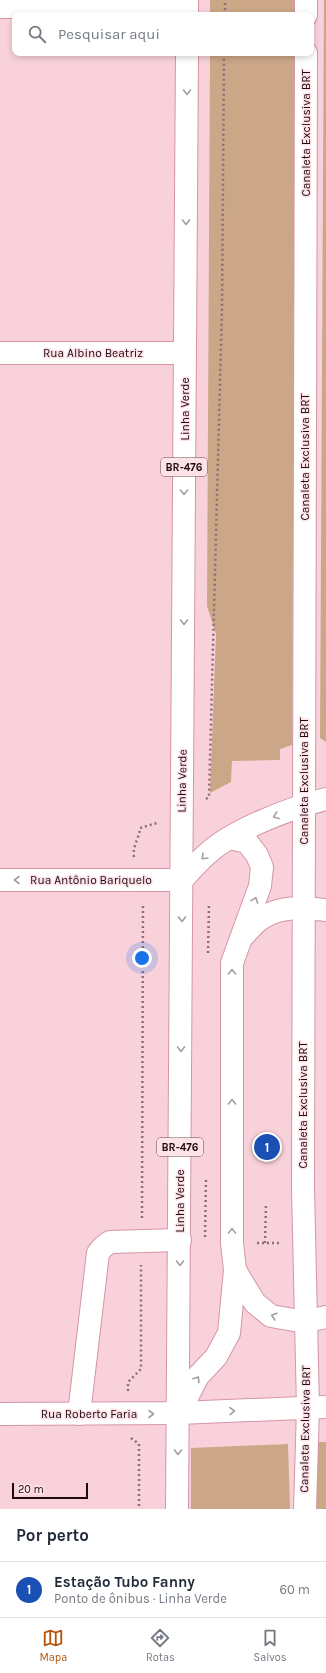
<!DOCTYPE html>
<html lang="pt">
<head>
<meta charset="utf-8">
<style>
  body { margin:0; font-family:Karla,sans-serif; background:#f2f2f3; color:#1f2937 }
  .scale { position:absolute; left:12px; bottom:10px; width:76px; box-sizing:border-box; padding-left:4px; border:2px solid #1f0a10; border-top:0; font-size:11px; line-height:14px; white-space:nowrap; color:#1f0a10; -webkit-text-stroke:3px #fde2e8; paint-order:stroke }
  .you { position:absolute; left:142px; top:958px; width:14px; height:14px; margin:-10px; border:3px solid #fff; border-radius:50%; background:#1a73e8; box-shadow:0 0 0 6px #1a73e833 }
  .badge { display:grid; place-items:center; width:26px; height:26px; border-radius:50%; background:#b45309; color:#fff; font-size:13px; font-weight:700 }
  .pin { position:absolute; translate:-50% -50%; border:2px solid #fff; box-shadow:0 1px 4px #0006 }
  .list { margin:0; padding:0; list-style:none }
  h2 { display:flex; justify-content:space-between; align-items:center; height:52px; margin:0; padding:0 16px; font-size:17px }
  h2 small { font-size:13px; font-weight:400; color:#747a83 }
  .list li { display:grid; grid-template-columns:26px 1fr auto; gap:12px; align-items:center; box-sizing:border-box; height:56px; padding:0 16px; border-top:1px solid #e0e1e3 }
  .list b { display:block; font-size:15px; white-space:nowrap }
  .list p { margin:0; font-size:13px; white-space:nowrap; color:#747a83 }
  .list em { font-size:13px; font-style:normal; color:#747a83 }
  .icon { flex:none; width:22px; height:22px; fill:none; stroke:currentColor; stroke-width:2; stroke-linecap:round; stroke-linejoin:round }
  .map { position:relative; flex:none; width:326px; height:1509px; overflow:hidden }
  .search { position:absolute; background:#fff; box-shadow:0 2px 6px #0003; left:12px; right:12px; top:12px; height:44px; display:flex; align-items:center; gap:10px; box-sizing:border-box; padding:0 14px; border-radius:8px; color:#747a83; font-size:15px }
  .sheet { height:108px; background:#fff }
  nav { display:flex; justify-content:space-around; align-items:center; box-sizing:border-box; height:56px; border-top:1px solid #e0e1e3; background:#fff; font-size:11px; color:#747a83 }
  nav a { display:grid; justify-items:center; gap:2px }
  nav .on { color:#b45309 }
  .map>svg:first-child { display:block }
  .green { fill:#cba788 }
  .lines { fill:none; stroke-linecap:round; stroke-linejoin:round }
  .minor-casing { stroke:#d496a5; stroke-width:24 }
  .major-casing { stroke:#d496a5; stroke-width:24 }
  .highway-casing { stroke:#d496a5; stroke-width:24 }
  .path { stroke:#8d6e76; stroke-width:2.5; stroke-dasharray:2 3; stroke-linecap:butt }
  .minor { stroke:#fff; stroke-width:22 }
  .major { stroke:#fff; stroke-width:22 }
  .highway { stroke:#fff; stroke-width:22 }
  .oneway { stroke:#a59d9f }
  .labels { text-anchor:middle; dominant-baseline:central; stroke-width:3; stroke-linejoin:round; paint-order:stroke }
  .shield { fill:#fde2e8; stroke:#624b51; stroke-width:1 }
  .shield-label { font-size:11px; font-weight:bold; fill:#1f0a10 }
  .street-label { font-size:12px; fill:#1f0a10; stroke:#fde2e8 }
</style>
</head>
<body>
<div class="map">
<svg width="326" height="1509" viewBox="0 0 326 1509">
  <rect width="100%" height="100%" fill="#f9d1da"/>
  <g class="green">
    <rect x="210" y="0" width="86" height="15"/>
    <polygon points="324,0 326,0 326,742 320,738"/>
    <polygon points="210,53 295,53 292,745 280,749 280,760 232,761 231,782 210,793 216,634 207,606"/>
    <rect x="317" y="1442" width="9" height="67"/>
    <polygon points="288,1444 290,1509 191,1509 191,1448"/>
  </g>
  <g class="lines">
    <defs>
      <g id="minor">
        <polyline points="0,7 187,6"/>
        <polyline points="306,15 306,0"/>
        <polyline points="0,353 185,353"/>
        <path d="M244 935C250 929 255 922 262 918 282 905 304 908 326 910"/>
        <polyline points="235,1270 255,1303 271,1316 305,1322 326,1317"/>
        <polyline points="179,1413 198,1376 216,1357 229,1333 235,1270 232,1243 232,963 260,886 262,867 257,855 247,842 230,838"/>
        <polyline points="79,1414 98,1253 103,1247 110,1242 180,1240"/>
        <polyline points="305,1509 308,1408 303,1189 306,53"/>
      </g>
      <g id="major">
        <path d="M0 880H182C190 871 198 862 207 854 234 829 291 808 326 799"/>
        <polyline points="0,1414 179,1413 326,1407"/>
      </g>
      <g id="highway">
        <polyline points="187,15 187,0"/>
        <polyline points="177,1509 187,53"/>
      </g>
    </defs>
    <use href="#minor" class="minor-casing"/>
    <use href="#major" class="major-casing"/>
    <use href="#highway" class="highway-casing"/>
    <g class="path">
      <polyline points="225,15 225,0"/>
      <polyline points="206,799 209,797 222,309 224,53"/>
      <path d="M134 857C132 847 139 839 140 828L157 823"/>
      <polyline points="208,953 209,905"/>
      <polyline points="142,1218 143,903"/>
      <polyline points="205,1237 206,1178"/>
      <polyline points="257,1243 282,1243"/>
      <polyline points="265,1243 266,1203"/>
      <polyline points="128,1391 128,1382 141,1369 141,1265"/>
      <polyline points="131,1438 139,1444 139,1509"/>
    </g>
    <use href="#minor" class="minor"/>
    <use href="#major" class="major"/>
    <use href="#highway" class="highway"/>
  </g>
  <defs><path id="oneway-chevron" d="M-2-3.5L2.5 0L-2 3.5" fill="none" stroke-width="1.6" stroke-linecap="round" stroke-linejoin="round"/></defs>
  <g class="oneway">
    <use href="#oneway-chevron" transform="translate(187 92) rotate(90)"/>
    <use href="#oneway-chevron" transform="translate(186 222) rotate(90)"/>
    <use href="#oneway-chevron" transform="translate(184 492) rotate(90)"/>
    <use href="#oneway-chevron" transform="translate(184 622) rotate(90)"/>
    <use href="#oneway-chevron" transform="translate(276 816) rotate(159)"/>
    <use href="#oneway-chevron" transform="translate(204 857) rotate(135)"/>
    <use href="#oneway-chevron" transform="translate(17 880) rotate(-180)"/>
    <use href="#oneway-chevron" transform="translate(255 900) rotate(-70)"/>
    <use href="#oneway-chevron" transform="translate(182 919) rotate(90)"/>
    <use href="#oneway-chevron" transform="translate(232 972) rotate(-90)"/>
    <use href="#oneway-chevron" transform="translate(181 1049) rotate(90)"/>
    <use href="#oneway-chevron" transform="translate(232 1102) rotate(-90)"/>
    <use href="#oneway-chevron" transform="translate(232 1231) rotate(-90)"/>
    <use href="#oneway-chevron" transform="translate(180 1263) rotate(90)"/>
    <use href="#oneway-chevron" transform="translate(274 1316) rotate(-163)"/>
    <use href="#oneway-chevron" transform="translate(197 1379) rotate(-58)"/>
    <use href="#oneway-chevron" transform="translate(232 1411) rotate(-2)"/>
    <use href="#oneway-chevron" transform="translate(151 1414)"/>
    <use href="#oneway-chevron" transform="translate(178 1452) rotate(91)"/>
  </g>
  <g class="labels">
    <g class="shield">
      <rect x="161" y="458" width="46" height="18" rx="3"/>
      <rect x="157" y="1138" width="46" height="18" rx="3"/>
    </g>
    <g class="shield-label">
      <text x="184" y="467">BR-476</text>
      <text x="180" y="1147">BR-476</text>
    </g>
    <g class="street-label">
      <text transform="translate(306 133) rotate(-90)">Canaleta Exclusiva BRT</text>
      <text x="93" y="353">Rua Albino Beatriz</text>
      <text transform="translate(185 409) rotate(-90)">Linha Verde</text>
      <text transform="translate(305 457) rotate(-90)">Canaleta Exclusiva BRT</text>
      <text transform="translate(182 781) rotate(-89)">Linha Verde</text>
      <text transform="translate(304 781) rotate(-90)">Canaleta Exclusiva BRT</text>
      <text x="91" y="880">Rua Antônio Bariquelo</text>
      <text transform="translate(303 1105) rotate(-90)">Canaleta Exclusiva BRT</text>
      <text transform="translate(180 1201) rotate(-90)">Linha Verde</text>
      <text x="89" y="1414">Rua Roberto Faria</text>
      <text transform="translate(305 1429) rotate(-89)">Canaleta Exclusiva BRT</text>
    </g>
  </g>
</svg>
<div class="scale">20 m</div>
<div class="you"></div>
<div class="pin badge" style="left:267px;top:1147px;background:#1a4fb4">1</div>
<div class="search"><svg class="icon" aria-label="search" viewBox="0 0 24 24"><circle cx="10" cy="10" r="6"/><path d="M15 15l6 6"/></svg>Pesquisar aqui</div>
</div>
<section class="sheet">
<h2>Por perto<small></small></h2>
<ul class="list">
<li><span class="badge" style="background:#1a4fb4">1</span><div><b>Estação Tubo Fanny</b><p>Ponto de ônibus · Linha Verde</p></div><em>60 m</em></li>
</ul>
</section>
<nav>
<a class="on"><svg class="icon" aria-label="map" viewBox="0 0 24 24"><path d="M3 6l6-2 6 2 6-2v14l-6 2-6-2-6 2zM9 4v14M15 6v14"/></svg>Mapa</a>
<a><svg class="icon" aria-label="directions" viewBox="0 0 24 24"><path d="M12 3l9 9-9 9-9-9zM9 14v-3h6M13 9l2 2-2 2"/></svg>Rotas</a>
<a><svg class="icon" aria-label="saved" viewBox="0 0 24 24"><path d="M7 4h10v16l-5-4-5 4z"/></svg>Salvos</a>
</nav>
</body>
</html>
